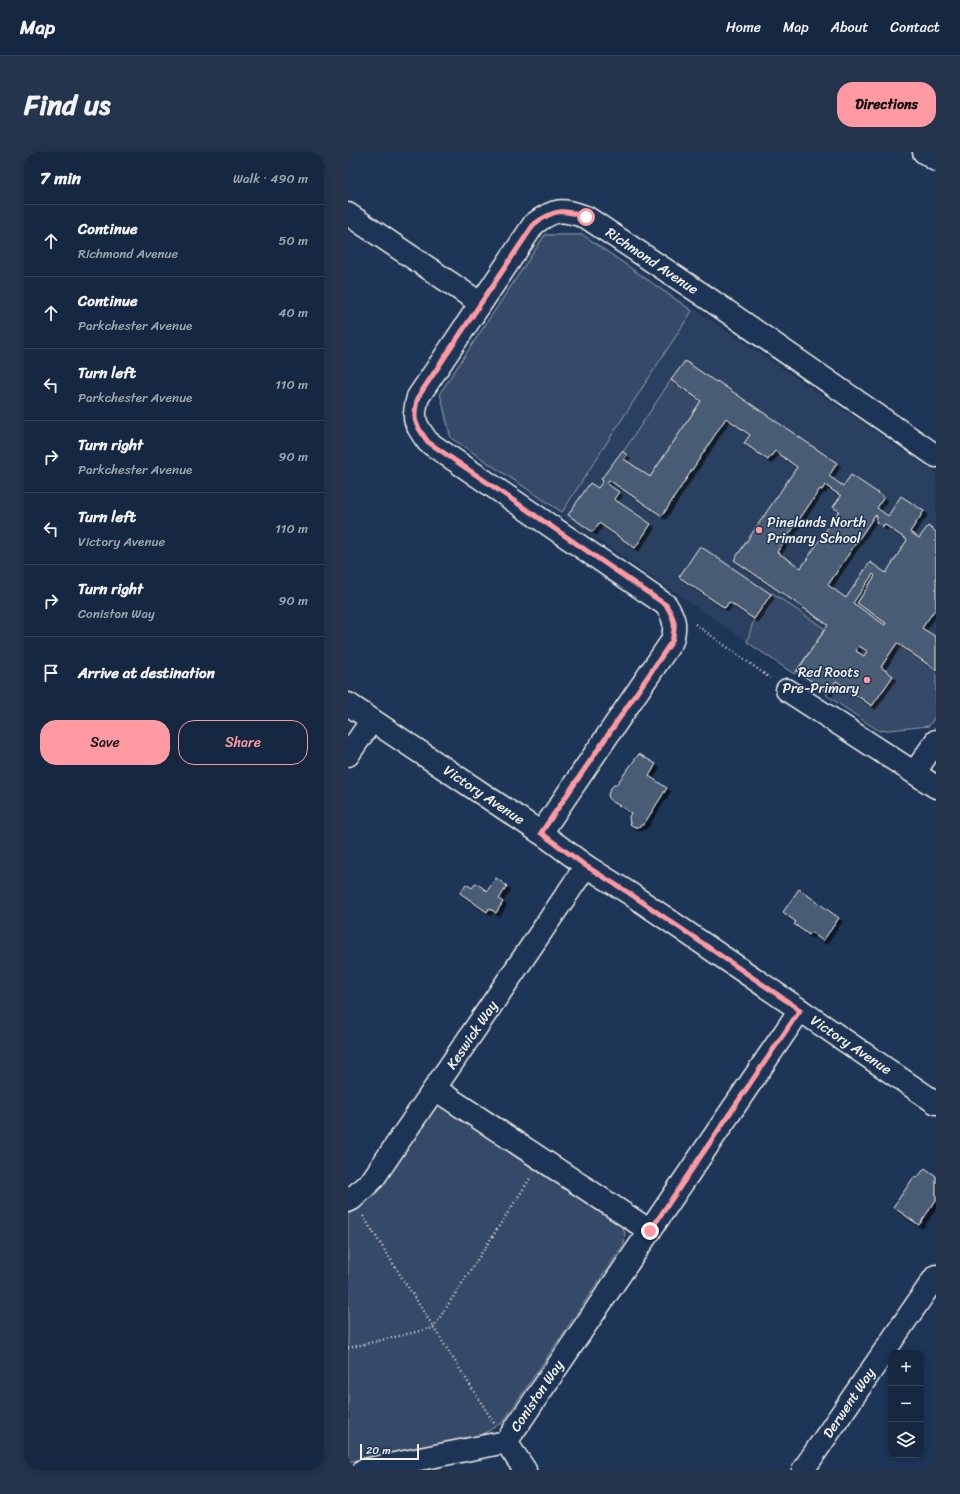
<!DOCTYPE html>
<html lang="en">
<head>
<meta charset="utf-8">
<style>
  body { margin:0; font-family:Sriracha,sans-serif; background:#23344c; color:#f1f3f6 }
  .controls { position:absolute; right:12px; bottom:12px; display:grid; overflow:hidden; border-radius:8px; box-shadow:0 2px 10px #0003 }
  .controls button { width:36px; height:36px; display:grid; place-items:center; padding:0; border:0; border-bottom:1px solid #35445a; background:#162841; color:#f1f3f6; font:20px sans-serif }
  .scale { position:absolute; left:12px; bottom:10px; width:59px; box-sizing:border-box; padding-left:4px; border:2px solid #f4f1e8; border-top:0; font-size:11px; line-height:14px; white-space:nowrap; color:#f4f1e8; -webkit-text-stroke:3px #1d3557; paint-order:stroke }
  .stop { position:absolute; width:12px; height:12px; margin:-9px; border:3px solid #ff9aa2; border-radius:50%; background:#fff }
  .stop.end { background:#ff9aa2; border-color:#fff; box-shadow:0 1px 4px #0008 }
  .list { margin:0; padding:0; list-style:none }
  h2 { display:flex; justify-content:space-between; align-items:center; height:52px; margin:0; padding:0 16px; font-size:17px }
  h2 small { font-size:13px; font-weight:400; color:#9ea6b1 }
  .list li { display:grid; grid-template-columns:26px 1fr auto; gap:12px; align-items:center; box-sizing:border-box; height:72px; padding:0 16px; border-top:1px solid #35445a }
  .list b { display:block; font-size:15px; white-space:nowrap }
  .list p { margin:0; font-size:13px; white-space:nowrap; color:#9ea6b1 }
  .list em { font-size:13px; font-style:normal; color:#9ea6b1 }
  .actions { display:flex; gap:8px; padding:12px 16px }
  .actions a { flex:1; padding:9px 0; border:1px solid #ff9aa2; border-radius:16px; text-align:center; font-size:14px; color:#ff9aa2 }
  .actions .main { background:#ff9aa2; color:#111 }
  .icon { flex:none; width:22px; height:22px; fill:none; stroke:currentColor; stroke-width:2; stroke-linecap:round; stroke-linejoin:round }
  .map { position:relative; flex:none; width:588px; height:1318px; overflow:hidden; border-radius:16px }
  header { display:flex; align-items:center; gap:24px; box-sizing:border-box; height:56px; padding:0 20px; background:#162841; border-bottom:1px solid #35445a }
  header strong { font-size:19px }
  nav { display:flex; gap:22px; margin-inline-start:auto; font-size:14px }
  .intro { display:flex; align-items:center; justify-content:space-between; box-sizing:border-box; height:96px; padding:0 24px }
  h1 { margin:0; font-size:28px }
  .button { padding:10px 18px; border-radius:16px; background:#ff9aa2; color:#111; font-size:14px; font-weight:700 }
  main { display:flex; gap:24px; padding:0 24px }
  aside { flex:1; background:#162841; border-radius:16px; box-shadow:0 2px 10px #0003 }
  .map>svg:first-child { display:block }
  .built { fill:#2a4060 }
  .green { fill:#354a67; stroke:#949ea8 }
  .building { fill:#485b74; stroke:#f4f1e8; fill-rule:evenodd; filter:url(#shadow) }
  .lines { fill:none; stroke-linecap:round; stroke-linejoin:round }
  .minor-casing { stroke:#f4f1e8; stroke-width:25 }
  .path { stroke:#f4f1e8; stroke-width:2.5; stroke-dasharray:1 3; stroke-linecap:butt }
  .minor { stroke:#1d3557; stroke-width:22 }
  .route { stroke:#ff9aa2; stroke-width:5 }
  .poi-dot { fill:#ff9aa2; stroke:#1d3557; stroke-width:1.5 }
  .labels { text-anchor:middle; dominant-baseline:central; stroke-width:3; stroke-linejoin:round; paint-order:stroke }
  .street-label { font-size:14px; fill:#f4f1e8; stroke:#1d3557 }
  .poi-label { font-size:14px; fill:#f4f1e8; stroke:#1d3557; text-anchor:start }
</style>
</head>
<body>
<header>
<strong>Map</strong>
<nav><a>Home</a><a>Map</a><a>About</a><a>Contact</a></nav>
</header>
<div class="intro"><h1>Find us</h1><a class="button">Directions</a></div>
<main>
<aside>
<h2>7 min<small>Walk · 490 m</small></h2>
<ul class="list">
<li><svg class="icon" aria-label="ahead" viewBox="0 0 24 24"><path d="M12 20V5M6 11l6-6 6 6"/></svg><div><b>Continue</b><p>Richmond Avenue</p></div><em>50 m</em></li>
<li><svg class="icon" aria-label="ahead" viewBox="0 0 24 24"><path d="M12 20V5M6 11l6-6 6 6"/></svg><div><b>Continue</b><p>Parkchester Avenue</p></div><em>40 m</em></li>
<li><svg class="icon" aria-label="left" viewBox="0 0 24 24"><path d="M17 20v-9H6M10 6l-5 5 5 5"/></svg><div><b>Turn left</b><p>Parkchester Avenue</p></div><em>110 m</em></li>
<li><svg class="icon" aria-label="right" viewBox="0 0 24 24"><path d="M7 20v-9h11M14 6l5 5-5 5"/></svg><div><b>Turn right</b><p>Parkchester Avenue</p></div><em>90 m</em></li>
<li><svg class="icon" aria-label="left" viewBox="0 0 24 24"><path d="M17 20v-9H6M10 6l-5 5 5 5"/></svg><div><b>Turn left</b><p>Victory Avenue</p></div><em>110 m</em></li>
<li><svg class="icon" aria-label="right" viewBox="0 0 24 24"><path d="M7 20v-9h11M14 6l5 5-5 5"/></svg><div><b>Turn right</b><p>Coniston Way</p></div><em>90 m</em></li>
<li><svg class="icon" aria-label="arrive" viewBox="0 0 24 24"><path d="M6 21V4h12l-3 4 3 4H6"/></svg><div><b>Arrive at destination</b></div></li>
</ul>
<div class="actions"><a class="main">Save</a><a>Share</a></div>
</aside>
<div class="map">
<svg width="588" height="1318" viewBox="0 0 588 1318">
  <defs>
    <filter id="shadow"><feDropShadow dx="3.5" dy="3.5" stdDeviation="0" flood-color="#0009"/></filter>
  </defs>
  <rect width="100%" height="100%" fill="#1d3557"/>
  <filter id="ink" filterUnits="userSpaceOnUse"><feTurbulence type="fractalNoise" baseFrequency=".025" numOctaves="2"/><feDisplacementMap in="SourceGraphic" scale="8" xChannelSelector="R" yChannelSelector="G"/><feConvolveMatrix kernelMatrix="1 2 1 2 8 2 1 2 1" color-interpolation-filters="sRGB"/></filter>
  <g filter="url(#ink)">
    <polygon class="built" points="196,81 235,81 588,321 588,563 581,574 531,579 100,286 91,240"/>
    <g class="green">
      <polygon points="197,83 235,83 344,159 214,360 103,286 92,241"/>
      <polygon points="323,228 353,249 302,325 276,307 279,303 275,300"/>
      <polygon points="424,441 477,477 446,522 399,490 406,467"/>
      <polygon points="549,491 588,518 588,563 581,574 531,579 478,543 488,529 524,554 545,524 533,515"/>
      <polygon points="88,951 98,953 271,1069 277,1081 276,1092 155,1270 132,1284 0,1310 0,1053"/>
    </g>
    <g class="building">
      <path d="M337 209 368 230 369 229 489 311 481 324 495 334 503 323 536 345 529 356 540 364 553 344 576 359 562 380 571 386 580 374 588 380V456L574 476 588 485V518L549 491 533 515 545 524 524 554 488 529 480 541 449 519 480 473 386 408 449 315 427 299 420 308 396 291 402 283 378 266 314 364 261 328 259 332 271 340 266 347 303 372 287 396 251 371 245 380 220 363 242 331 250 336 255 329 253 327 274 299 279 303 276 307 302 325 353 249 323 228ZM477 333 493 344 485 355 491 359 453 416 429 400 472 337 474 338ZM527 363 529 364 528 370 535 375 536 372 559 388 538 421 522 410 498 446 480 433ZM525 422 527 424 509 451 538 471 537 473 505 451ZM511 494 519 499 516 504 508 499Z"/>
      <polygon points="352,394 423,442 406,467 381,450 377,456 331,425"/>
      <polygon points="291,602 308,612 301,624 319,636 296,672 290,675 287,675 282,672 281,665 283,661 262,648 260,643 262,637 266,633 268,633"/>
      <polygon points="148,726 159,734 151,747 155,750 148,761 141,756 139,760 112,741 118,732 124,736 128,731 139,739"/>
      <polygon points="451,737 491,766 475,789 463,780 461,783 446,772 448,770 435,760"/>
      <polygon points="577,1016 588,1024 588,1048 571,1073 545,1055 566,1025 569,1026"/>
    </g>
    <g class="lines">
      <defs>
        <g id="minor">
          <polyline points="576,0 588,8"/>
          <polyline points="0,62 132,151"/>
          <polyline points="439,538 588,635"/>
          <polyline points="0,552 193,681 238,714 281,741 588,951"/>
          <polyline points="0,603 24,568"/>
          <polyline points="567,620 588,589"/>
          <path d="M193 681 324 489C328 473 327 467 318 453L80 290C66 271 64 267 70 245L186 72C207 56 214 57 238 65L361 147 588 304"/>
          <polyline points="87,937 302,1079"/>
          <polyline points="0,1049 4,1047 25,1027 238,714"/>
          <polyline points="158,1290 177,1318"/>
          <polyline points="16,1318 158,1290 452,858"/>
          <polyline points="455,1318 588,1124"/>
        </g>
      </defs>
      <use href="#minor" class="minor-casing"/>
      <g class="path">
        <polyline points="347,472 422,526"/>
        <polyline points="15,1064 146,1271"/>
        <polyline points="0,1196 85,1176 183,1025"/>
      </g>
      <use href="#minor" class="minor"/>
    </g>
  </g>
  <g class="lines" filter="url(#ink)">
    <path class="route" d="M238 65C214 57 207 57 186 72L70 245C64 267 66 271 80 290L318 453C327 467 328 473 324 489L193 681 238 714 281 741 452 858 302 1079"/>
  </g>
  <g class="poi-dot">
    <circle cx="411" cy="378" r="4"/>
    <circle cx="519" cy="528" r="4"/>
  </g>
  <g class="labels">
    <g class="street-label">
      <text transform="translate(304 109) rotate(34)">Richmond Avenue</text>
      <text transform="translate(136 643) rotate(34)">Victory Avenue</text>
      <text transform="translate(124 883) rotate(-56)">Keswick Way</text>
      <text transform="translate(503 893) rotate(34)">Victory Avenue</text>
      <text transform="translate(189 1244) rotate(-56)">Coniston Way</text>
      <text transform="translate(501 1251) rotate(-56)">Derwent Way</text>
    </g>
    <g class="poi-label">
      <text x="419" y="370">Pinelands North<tspan x="419" dy="16">Primary School</tspan></text>
      <text x="511" y="520" text-anchor="end">Red Roots<tspan x="511" dy="16">Pre-Primary</tspan></text>
    </g>
  </g>
</svg>
<div class="controls">
<button>+</button>
<button>−</button>
<button><svg class="icon" aria-label="layers" viewBox="0 0 24 24"><path d="M12 4l9 5-9 5-9-5zM3 14l9 5 9-5"/></svg></button>
</div>
<div class="scale">20 m</div>
<div class="stop" style="left:238px;top:65px"></div>
<div class="stop end" style="left:302px;top:1079px"></div>
</div>
</main>
</body>
</html>
